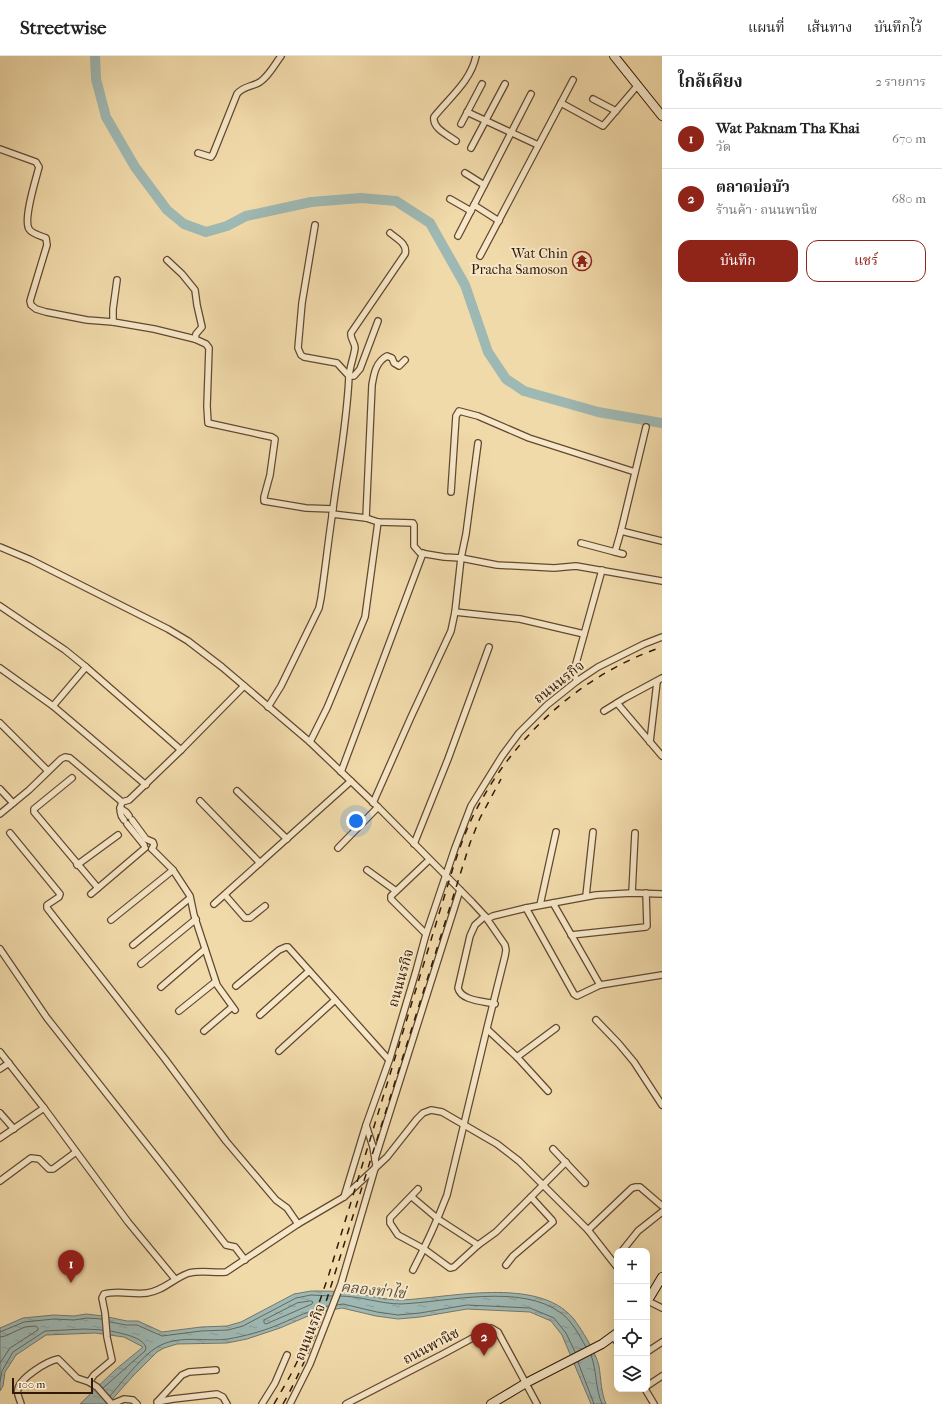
<!DOCTYPE html>
<html lang="th">
<head>
<meta charset="utf-8">
<style>
  body { margin:0; font-family:"IM FELL French Canon","Noto Serif Thai",serif; background:#f6f6f6; color:#222 }
  .controls { position:absolute; right:12px; bottom:12px; display:grid; overflow:hidden; border-radius:8px; box-shadow:0 4px 16px #0002 }
  .controls button { width:36px; height:36px; display:grid; place-items:center; padding:0; border:0; border-bottom:1px solid #e0e0e0; background:#fff; color:#222; font:20px sans-serif }
  .scale { position:absolute; left:12px; bottom:10px; width:81px; box-sizing:border-box; padding-left:4px; border:2px solid #321806; border-top:0; font-size:11px; line-height:14px; white-space:nowrap; color:#321806; -webkit-text-stroke:3px #f6e7c8; paint-order:stroke }
  .you { position:absolute; left:356px; top:765px; width:14px; height:14px; margin:-10px; border:3px solid #fff; border-radius:50%; background:#1a73e8; box-shadow:0 0 0 6px #1a73e833 }
  .badge { display:grid; place-items:center; width:26px; height:26px; border-radius:50%; background:#8f2418; color:#fff; font-size:13px; font-weight:700 }
  .pin { position:absolute; translate:-50% -33px; filter:drop-shadow(0 1px 2px #0008) }
  .pin::after { content:''; position:absolute; top:21px; width:14px; height:12px; background:inherit; clip-path:polygon(0 0,100% 0,50% 100%) }
  .list { margin:0; padding:0; list-style:none }
  h2 { display:flex; justify-content:space-between; align-items:center; height:52px; margin:0; padding:0 16px; font-size:17px }
  h2 small { font-size:13px; font-weight:400; color:#767676 }
  .list li { display:grid; grid-template-columns:26px 1fr auto; gap:12px; align-items:center; box-sizing:border-box; height:60px; padding:0 16px; border-top:1px solid #e0e0e0 }
  .list b { display:block; font-size:15px; white-space:nowrap }
  .list p { margin:0; font-size:13px; white-space:nowrap; color:#767676 }
  .list em { font-size:13px; font-style:normal; color:#767676 }
  .actions { display:flex; gap:8px; padding:12px 16px }
  .actions a { flex:1; padding:9px 0; border:1px solid #8f2418; border-radius:12px; text-align:center; font-size:14px; color:#8f2418 }
  .actions .main { background:#8f2418; color:#fff }
  .icon { flex:none; width:22px; height:22px; fill:none; stroke:currentColor; stroke-width:2; stroke-linecap:round; stroke-linejoin:round }
  .map { position:relative; flex:none; width:662px; height:1348px; overflow:hidden }
  header { display:flex; align-items:center; gap:24px; box-sizing:border-box; height:56px; padding:0 20px; background:#fff; border-bottom:1px solid #e0e0e0 }
  header strong { font-size:19px }
  nav { display:flex; gap:22px; margin-inline-start:auto; font-size:14px }
  main { display:flex }
  aside { flex:1; background:#fff }
  .map>svg:first-child { display:block }
  .water { fill:url(#water-ripples); stroke:#73786e }
  .lines { fill:none; stroke-linecap:round; stroke-linejoin:round }
  .shore { stroke:#68685c; stroke-width:1 }
  .river { stroke:#9eb8b3; stroke-width:10 }
  .street-casing { stroke:#62482f; stroke-width:8 }
  .secondary-casing { stroke:#321806; stroke-width:10 }
  .street { stroke:#f6e7c8; stroke-width:5.5 }
  .secondary { stroke:#f6e7c8; stroke-width:8 }
  .rail { stroke:#321806; stroke-width:1.5; stroke-dasharray:7 7; stroke-linecap:butt }
  .labels { text-anchor:middle; dominant-baseline:central; stroke-width:4; stroke-linejoin:round; paint-order:stroke }
  .poi-label { font-size:14px; fill:#321806; stroke:#f6e7c8; text-anchor:end }
  .street-label { font-size:14px; fill:#321806; stroke:#f6e7c8 }
  .water-label { font-size:15px; font-style:italic; fill:#585043; stroke:#f6e7c8 }
</style>
</head>
<body>
<header>
<strong>Streetwise</strong>
<nav><a>แผนที่</a><a>เส้นทาง</a><a>บันทึกไว้</a></nav>
</header>
<main>
<div class="map">
<svg width="662" height="1348" viewBox="0 0 662 1348">
  <defs>
    <pattern id="water-ripples" width="26" height="14" patternUnits="userSpaceOnUse"><rect width="26" height="14" fill="#9eb8b3"/><path d="M2 4q2-2 4 0t4 0M15 11q2-2 4 0t4 0" fill="none" stroke="#899d98"/></pattern>
  </defs>
  <rect width="100%" height="100%" fill="#f1daaa"/>
  <filter id="stains"><feTurbulence type="fractalNoise" baseFrequency=".005" numOctaves="4"/><feColorMatrix values="0 0 0 0 .2 0 0 0 0 .09 0 0 0 0 .02 0 0 0 .5 -.17"/></filter>
  <radialGradient id="worn" r=".72"><stop offset=".6" stop-color="#630" stop-opacity="0"/><stop offset="1" stop-color="#630" stop-opacity=".3"/></radialGradient>
  <path class="water" d="M311 1235C323 1235 335 1235 347 1236 365 1238 383 1244 401 1244 449 1242 537 1220 573 1262 581 1272 596 1297 599 1310 601 1323 601 1336 606 1348H591L562 1279 551 1265 530 1256 467 1253 420 1261 398 1263 376 1260 342 1252 315 1257 280 1272 247 1283 227 1287 177 1288 164 1292 157 1296 133 1320 108 1348H80L115 1314 143 1291 124 1281 95 1277 46 1279 16 1299 5 1316 3 1330 0 1335V1272L23 1262 54 1259 74 1260 86 1258 103 1260 127 1265H138L162 1276 201 1271 227 1270 241 1266 294 1238Z"/>
  <g class="lines">
    <g class="shore">
      <path d="M340 1240C360 1240 381 1248 401 1248 447 1246 521 1227 561 1257 572 1265 579 1279 586 1291"/>
      <polygon points="311,1245 313,1246 312,1248 266,1268 264,1267 264,1264 297,1247"/>
      <polyline points="337,1249 343,1248 377,1256 398,1259 420,1257 467,1249 530,1252 554,1262 566,1277 575,1296"/>
      <polyline points="110,1266 126,1269 137,1269 162,1280 201,1275 228,1274 243,1270 296,1242 311,1239 332,1240"/>
      <polyline points="0,1276 24,1266 54,1263 74,1264 87,1262 102,1263"/>
      <polyline points="0,1281 5,1280 25,1271 36,1270 38,1272 38,1274 10,1292 0,1307"/>
      <path d="M591 1299C597 1315 595 1332 602 1348"/>
      <polyline points="578,1306 594,1348"/>
      <polyline points="0,1325 2,1315 13,1296 45,1275 84,1273 103,1274"/>
      <path d="M103 1332 145 1295 146 1292C144 1281 120 1277 110 1275"/>
      <path d="M110 1340C122 1326 145 1296 161 1289 182 1279 206 1286 228 1283 245 1280 264 1275 280 1268 297 1261 310 1254 328 1250"/>
    </g>
    <polyline class="river" points="95,0 96,23 106,61 135,111 167,154 184,168 206,176 227,170 246,160 311,146 361,142 396,145 430,167 465,229 488,296 506,323 524,335 598,356 662,367"/>
    <defs>
      <g id="street">
        <polyline points="593,43 616,55"/>
        <polyline points="561,47 603,70 638,29"/>
        <polyline points="467,56 538,89"/>
        <polyline points="461,68 482,28"/>
        <path d="M456 85C448 79 432 72 434 61 449 42 471 25 476 0"/>
        <polyline points="471,92 505,28"/>
        <path d="M0 93 36 106 39 111C36 123 23 163 29 173 32 178 41 180 46 182L47 189 30 245 31 249 36 253 46 256 87 264 113 266 154 273 195 283"/>
        <path d="M198 97 211 101 213 98 237 38C243 30 252 31 260 26 269 20 275 8 281 0"/>
        <polyline points="465,117 484,129"/>
        <polyline points="450,143 471,155"/>
        <polyline points="474,149 499,165"/>
        <polyline points="458,180 531,38"/>
        <polyline points="480,200 573,24"/>
        <polyline points="167,204 182,218 195,234 197,249 202,271 196,278 195,283 206,288 209,292 207,350 208,367 272,381 275,383 270,419 264,441 264,445 306,452 333,453"/>
        <path d="M378 265 360 313 354 320H349C350 310 354 300 355 292 355 286 350 283 351 277L405 198C408 188 397 183 390 177"/>
        <polyline points="113,266 113,253 117,224"/>
        <polyline points="646,371 621,475 662,485"/>
        <polyline points="451,436 456,360 459,355 478,360 529,382 635,416"/>
        <polyline points="332,458 366,462 378,466 413,467 414,469 414,490 420,497 444,501 461,502 497,509 554,512 576,510 662,525"/>
        <path d="M366 462 372 329C374 317 376 306 387 300L392 302 394 307 399 310 405 304"/>
        <polyline points="581,487 615,496 621,475"/>
        <path d="M0 491 31 504 168 573 188 585 222 611 310 686 378 751 472 846 485 860 505 889 506 894 505 900 488 968 447 1139C437 1165 426 1189 413 1214"/>
        <polyline points="615,496 623,498"/>
        <polyline points="0,550 65,594 86,611 181,694"/>
        <polyline points="455,556 520,563 584,578"/>
        <polyline points="0,612 53,650 146,729"/>
        <polyline points="577,625 574,618 575,611 602,514"/>
        <polyline points="617,647 662,700"/>
        <polyline points="53,650 86,611"/>
        <path d="M268 651 281 630 319 552 321 542C325 515 328 487 332 460 338 413 347 367 349 320L337 307 304 301 301 299 298 292 302 247 315 169"/>
        <polyline points="604,655 625,642 662,622"/>
        <polyline points="0,667 48,715"/>
        <polyline points="310,686 327,652 365,561 378,466"/>
        <polyline points="650,686 657,626"/>
        <polyline points="341,716 423,497"/>
        <polyline points="72,722 34,753 34,756 98,832"/>
        <polyline points="0,733 13,747"/>
        <polyline points="237,735 287,783"/>
        <polyline points="200,745 260,807"/>
        <path d="M122 746C119 753 119 758 124 764"/>
        <polyline points="373,747 411,661 451,575 455,556 461,502 466,478 478,387"/>
        <polyline points="120,752 126,756 129,760"/>
        <polyline points="0,758 29,734 61,703 65,701 70,702 122,746 129,744 181,694 244,630"/>
        <polyline points="132,764 146,783 153,786 154,789 152,793"/>
        <polyline points="127,768 144,789"/>
        <polyline points="10,777 60,838 59,841 47,849 47,852 165,1003 226,1085 276,1144 287,1152 298,1168"/>
        <polyline points="414,788 448,703 489,591"/>
        <polyline points="338,792 378,751"/>
        <polyline points="152,793 173,814 190,840 194,859 217,929 235,954"/>
        <polyline points="77,809 118,779"/>
        <polyline points="367,814 396,835"/>
        <polyline points="632,837 635,777"/>
        <polyline points="91,838 145,792"/>
        <polyline points="225,839 245,862 250,862 265,850"/>
        <polyline points="586,840 593,776"/>
        <polyline points="553,847 600,929"/>
        <polyline points="214,848 351,725"/>
        <polyline points="540,849 556,776"/>
        <polyline points="526,852 574,938 577,940 600,929 662,919"/>
        <path d="M485 860 475 869 470 880 458 932C461 945 484 945 495 948"/>
        <polyline points="487,863 493,860 526,852 596,839 632,837 662,838"/>
        <polyline points="111,864 173,814"/>
        <polyline points="426,878 391,843 391,840 429,804"/>
        <polyline points="571,879 646,871 647,870 646,837"/>
        <polyline points="133,889 190,842"/>
        <polyline points="0,893 47,962 226,1189 235,1191 245,1204"/>
        <polyline points="141,908 196,863"/>
        <polyline points="236,930 279,894 286,891 288,891 389,1004"/>
        <polyline points="161,931 205,893"/>
        <polyline points="179,955 215,926"/>
        <polyline points="260,959 309,915"/>
        <polyline points="596,964 619,988 634,1006 662,1049"/>
        <polyline points="488,974 517,1001 548,1035"/>
        <polyline points="204,975 232,951"/>
        <polyline points="279,995 335,944"/>
        <polyline points="0,996 44,1052 128,1166 175,1223"/>
        <polyline points="517,1001 556,972"/>
        <polyline points="0,1013 9,1007"/>
        <polyline points="0,1057 14,1073"/>
        <polyline points="0,1082 44,1052"/>
        <polyline points="553,1093 585,1127"/>
        <polyline points="375,1103 460,834"/>
        <polyline points="0,1125 31,1102 39,1103 49,1113 53,1113 76,1096"/>
        <polyline points="418,1133 390,1162 390,1167 398,1179 424,1193 450,1212 454,1211 478,1189 496,1176 566,1106"/>
        <polyline points="344,1141 366,1069"/>
        <polyline points="412,1141 438,1163 478,1189"/>
        <polyline points="588,1174 632,1132 636,1131 640,1131 662,1150"/>
        <polyline points="622,1195 638,1175 662,1156"/>
        <polyline points="506,1209 513,1200 553,1166 552,1164 531,1141"/>
        <polyline points="648,1245 662,1252"/>
        <polyline points="614,1281 617,1286"/>
        <polyline points="647,1296 662,1286"/>
        <path d="M89 1326 94 1319 112 1304 107 1281 105 1257 102 1242 104 1238C118 1234 133 1239 147 1237 163 1235 174 1222 189 1217 201 1214 213 1217 226 1216L298 1168 344 1141 387 1101 417 1063 423 1057 431 1054 442 1056 497 1088 519 1105 588 1174 617 1211"/>
        <polyline points="647,1330 662,1320"/>
        <polyline points="645,1333 654,1348"/>
        <polyline points="158,1345 182,1319 189,1316 216,1314"/>
        <polyline points="157,1346 173,1343 217,1338 223,1341 227,1348"/>
        <path d="M21 1348C20 1343 16 1338 18 1333 20 1322 47 1305 58 1303L77 1322 89 1326 97 1331 112 1348"/>
        <polyline points="112,1348 124,1343 133,1344 137,1348"/>
        <polyline points="262,1348 275,1327 287,1299"/>
        <polyline points="290,1348 310,1308 341,1228 376,1109 373,1091 366,1069 390,1002 416,915 426,878 455,792 471,750 502,700 519,677 547,649 577,625 598,611 644,588 662,581"/>
        <polyline points="346,1348 443,1298 491,1272 498,1276 537,1348"/>
      </g>
      <g id="secondary">
        <polyline points="614,0 662,60"/>
        <polyline points="647,1246 662,1221"/>
        <polyline points="491,1348 526,1327 602,1288 617,1277"/>
      </g>
    </defs>
    <use href="#street" class="street-casing"/>
    <use href="#secondary" class="secondary-casing"/>
    <use href="#street" class="street"/>
    <use href="#secondary" class="secondary"/>
    <g class="rail">
      <path d="M274 1348 290 1320 303 1294 329 1218 453 812C459 794 465 776 474 758 513 681 580 619 662 591"/>
      <path d="M283 1348C298 1321 310 1295 320 1265L470 787 480 762 501 723"/>
    </g>
  </g>
  <defs>
    <symbol id="temple-ring" viewBox="-11 -11 22 22"><circle r="9.5" fill="#f6e7c8" stroke="#8f2418" stroke-width="1.5"/><path d="M0-6L5-2H3V0L6.5 2.5H4V6H1.5V3h-3V6H-4V2.5H-6.5L-3 0V-2H-5Z" fill="#8f2418"/></symbol>
  </defs>
  <g fill-rule="evenodd">
    <use href="#temple-ring" x="571" y="194" width="22" height="22"/>
  </g>
  <g class="labels">
    <g class="poi-label">
      <text x="568" y="197">Wat Chin<tspan x="568" dy="16">Pracha Samoson</tspan></text>
    </g>
    <g class="street-label">
      <text transform="translate(559 626) rotate(-38)">ถนนนรกิจ</text>
      <text transform="translate(401 922) rotate(-74)">ถนนนรกิจ</text>
      <text transform="translate(310 1276) rotate(-68)">ถนนนรกิจ</text>
      <text transform="translate(431 1290) rotate(-28)">ถนนพานิช</text>
    </g>
    <g class="water-label">
      <text transform="translate(373 1234) rotate(6)">คลองท่าไข่</text>
    </g>
  </g>
  <rect width="100%" height="100%" filter="url(#stains)"/>
  <rect width="100%" height="100%" fill="url(#worn)"/>
</svg>
<div class="controls">
<button>+</button>
<button>−</button>
<button><svg class="icon" aria-label="locate" viewBox="0 0 24 24"><circle cx="12" cy="12" r="6"/><path d="M12 2v4M12 18v4M2 12h4M18 12h4"/></svg></button>
<button><svg class="icon" aria-label="layers" viewBox="0 0 24 24"><path d="M12 4l9 5-9 5-9-5zM3 14l9 5 9-5"/></svg></button>
</div>
<div class="scale">100 m</div>
<div class="you"></div>
<div class="pin badge" style="left:71px;top:1227px">1</div>
<div class="pin badge" style="left:484px;top:1300px">2</div>
</div>
<aside>
<h2>ใกล้เคียง<small>2 รายการ</small></h2>
<ul class="list">
<li><span class="badge">1</span><div><b>Wat Paknam Tha Khai</b><p>วัด</p></div><em>670 m</em></li>
<li><span class="badge">2</span><div><b>ตลาดบ่อบัว</b><p>ร้านค้า · ถนนพานิช</p></div><em>680 m</em></li>
</ul>
<div class="actions"><a class="main">บันทึก</a><a>แชร์</a></div>
</aside>
</main>
</body>
</html>
